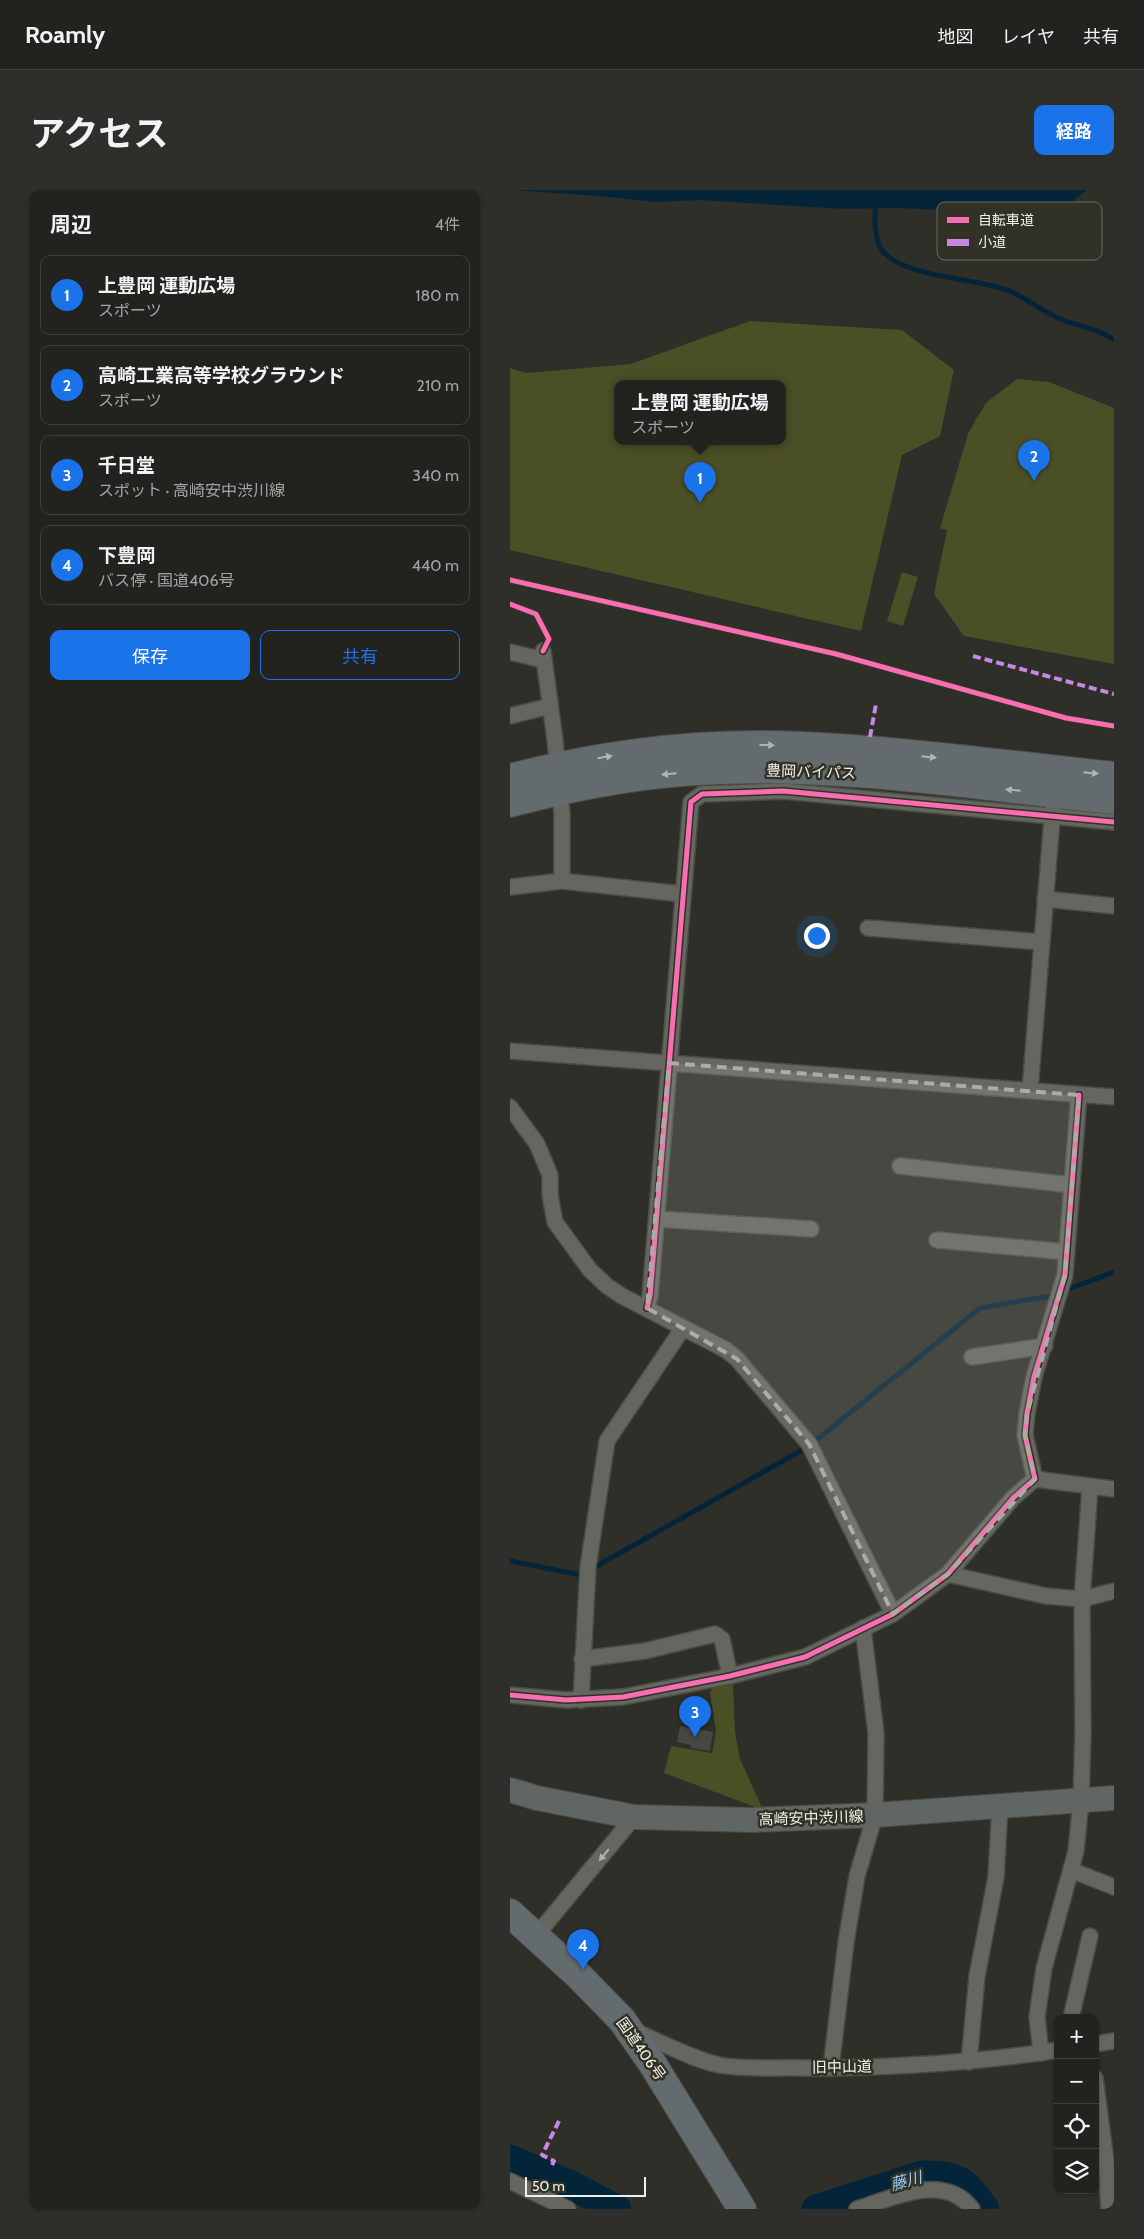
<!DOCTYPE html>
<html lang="ja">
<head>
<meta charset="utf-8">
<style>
  body { margin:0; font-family:Cabin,"Noto Sans JP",sans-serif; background:#2e2f2b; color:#f1f3f6 }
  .controls { position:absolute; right:15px; bottom:15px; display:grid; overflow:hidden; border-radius:10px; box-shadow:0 1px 4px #0004 }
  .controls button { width:45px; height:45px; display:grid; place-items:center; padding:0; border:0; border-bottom:1px solid #3f403c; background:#22231e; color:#f1f3f6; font:25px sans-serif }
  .scale { position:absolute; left:15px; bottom:12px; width:121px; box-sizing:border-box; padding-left:5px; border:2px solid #eff1e8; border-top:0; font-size:14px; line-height:18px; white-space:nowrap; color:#eff1e8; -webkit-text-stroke:4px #313225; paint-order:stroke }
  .you { position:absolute; left:306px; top:745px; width:18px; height:18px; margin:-12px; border:4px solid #fff; border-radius:50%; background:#1a73e8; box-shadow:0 0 0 8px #1a73e833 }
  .badge { display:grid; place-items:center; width:32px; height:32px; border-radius:50%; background:#1a73e8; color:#fff; font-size:16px; font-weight:700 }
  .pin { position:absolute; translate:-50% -41px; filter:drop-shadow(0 1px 2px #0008) }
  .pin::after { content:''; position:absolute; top:26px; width:18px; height:15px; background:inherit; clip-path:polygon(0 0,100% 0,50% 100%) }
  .popup { position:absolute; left:104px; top:190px; width:172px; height:65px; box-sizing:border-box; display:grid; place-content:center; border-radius:10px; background:#22231e; filter:drop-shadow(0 1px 4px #0005); font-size:16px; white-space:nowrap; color:#a2a4a4 }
  .popup b { font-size:19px; color:#f1f3f6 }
  .popup::after { content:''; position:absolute; left:50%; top:100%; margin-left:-10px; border:10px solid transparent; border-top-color:#22231e }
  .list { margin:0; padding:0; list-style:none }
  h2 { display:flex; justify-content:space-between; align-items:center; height:65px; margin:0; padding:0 20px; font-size:21px }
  h2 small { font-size:16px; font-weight:400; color:#a2a4a4 }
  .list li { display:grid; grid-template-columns:32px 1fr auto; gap:15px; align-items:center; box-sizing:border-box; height:80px; margin:0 10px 10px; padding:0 10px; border:1px solid #3f403c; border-radius:10px }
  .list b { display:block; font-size:19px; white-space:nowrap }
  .list p { margin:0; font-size:16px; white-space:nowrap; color:#a2a4a4 }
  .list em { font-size:16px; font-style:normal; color:#a2a4a4 }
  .actions { display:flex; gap:10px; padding:15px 20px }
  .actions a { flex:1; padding:11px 0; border:1px solid #1a73e8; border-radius:10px; text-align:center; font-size:18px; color:#1a73e8 }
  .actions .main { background:#1a73e8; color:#fff }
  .icon { flex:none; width:28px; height:28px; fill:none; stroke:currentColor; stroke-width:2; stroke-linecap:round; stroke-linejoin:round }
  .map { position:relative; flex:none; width:604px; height:2019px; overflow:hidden; border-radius:10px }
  header { display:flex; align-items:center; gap:30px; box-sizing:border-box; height:70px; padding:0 25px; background:#22231e; border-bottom:1px solid #3f403c }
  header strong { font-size:24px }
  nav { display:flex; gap:28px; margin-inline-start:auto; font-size:18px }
  .intro { display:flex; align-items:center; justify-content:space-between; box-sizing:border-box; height:120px; padding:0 30px }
  h1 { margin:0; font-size:35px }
  .button { padding:12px 22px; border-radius:10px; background:#1a73e8; color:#fff; font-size:18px; font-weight:700 }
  main { display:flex; gap:30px; padding:0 30px }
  aside { flex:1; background:#22231e; border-radius:10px; box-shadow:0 1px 4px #0004 }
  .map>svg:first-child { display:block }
  .green { fill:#4b4f26; fill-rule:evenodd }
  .water { fill:#04243a }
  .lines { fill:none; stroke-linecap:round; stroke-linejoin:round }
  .stream { stroke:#04243a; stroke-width:5 }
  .river { stroke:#04243a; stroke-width:29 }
  .building { fill:#464741 }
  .street-casing { stroke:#4a4b45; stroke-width:18 }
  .primary-casing { stroke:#4a4b45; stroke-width:26 }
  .highway-casing { stroke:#4a4b45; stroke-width:30 }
  .street { stroke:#656660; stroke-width:15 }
  .primary { stroke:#606664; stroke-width:24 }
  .highway { stroke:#636b6e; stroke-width:28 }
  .quiet { stroke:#c787e3; stroke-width:4; stroke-dasharray:8 4; stroke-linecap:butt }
  .cycleway-casing { stroke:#313225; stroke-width:8 }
  .cycleway { stroke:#f96db3; stroke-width:5 }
  .oneway { fill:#b0b5b1 }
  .oneway2 { fill:#b1b2ab }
  .marked { fill:#abada5; fill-opacity:0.2; stroke:#abada5; stroke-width:4; stroke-dasharray:10 6; stroke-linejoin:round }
  .labels { text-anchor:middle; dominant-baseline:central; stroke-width:5; stroke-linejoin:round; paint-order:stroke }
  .street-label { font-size:15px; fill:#eff1e8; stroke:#313225 }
  .water-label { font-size:16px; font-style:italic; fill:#93cbf9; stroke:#313225 }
  .key { fill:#313225; stroke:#6a6b60; stroke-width:1 }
  .key-label { font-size:14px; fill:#eff1e8 }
</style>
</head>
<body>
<header>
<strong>Roamly</strong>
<nav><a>地図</a><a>レイヤ</a><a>共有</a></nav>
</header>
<div class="intro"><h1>アクセス</h1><a class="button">経路</a></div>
<main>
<aside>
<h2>周辺<small>4件</small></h2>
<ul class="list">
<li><span class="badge">1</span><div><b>上豊岡 運動広場</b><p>スポーツ</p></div><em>180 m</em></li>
<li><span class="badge">2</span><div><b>高崎工業高等学校グラウンド</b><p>スポーツ</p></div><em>210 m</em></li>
<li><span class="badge">3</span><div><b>千日堂</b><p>スポット · 高崎安中渋川線</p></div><em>340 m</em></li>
<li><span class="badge">4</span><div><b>下豊岡</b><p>バス停 · 国道406号</p></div><em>440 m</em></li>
</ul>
<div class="actions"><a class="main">保存</a><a>共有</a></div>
</aside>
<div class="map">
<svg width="604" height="2019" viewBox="0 0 604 2019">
  <rect width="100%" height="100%" fill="#2e2f28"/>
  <g class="green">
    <path d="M240 131 392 140 444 180 430 246 392 265 351 441 0 360V178L16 183 121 174ZM108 194H272V252H108Z"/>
    <polygon points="507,189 539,192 604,218 604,474 454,446 424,404 437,340 430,338 458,244 466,229 477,212"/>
    <polygon points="392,382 408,387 393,436 377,431"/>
    <polygon points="223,1493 225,1542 230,1569 253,1620 154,1583 161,1556 202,1563 206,1541 200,1502 203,1497"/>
  </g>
  <polygon class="water" points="0,0 577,0 552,20 540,24 387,18 335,19 189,10 144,12 90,6"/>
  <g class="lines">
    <g class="stream">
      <path d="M366 0C366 17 362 41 370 57 385 87 468 88 497 100 515 107 530 120 548 128 566 136 588 138 604 150"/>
      <polyline points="305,1251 470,1118 540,1106 604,1082"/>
      <polyline points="0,1371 71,1385 294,1259"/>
    </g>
    <g class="river">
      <polyline points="0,1969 59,1994 107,2019"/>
      <path d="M306 2019 412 1985C449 1985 454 1990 475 2019"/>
    </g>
  </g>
  <polygon class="building" points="170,1536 203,1542 200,1561 180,1558 181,1555 167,1552"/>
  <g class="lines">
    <defs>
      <g id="street">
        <polyline points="33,461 45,550 52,623 52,691"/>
        <polyline points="0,462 33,470"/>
        <polyline points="0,526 40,516"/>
        <polyline points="0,697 52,691 172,704"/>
        <polyline points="535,709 604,716"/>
        <polyline points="358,738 531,752"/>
        <polyline points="0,861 604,907"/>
        <polyline points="520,900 543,617"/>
        <polyline points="0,917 27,954 40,985 40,1005 45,1032 80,1080 97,1096 112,1106 216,1160 227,1169 299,1254 383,1424"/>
        <polyline points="390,976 562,995"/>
        <polyline points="147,1029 301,1039"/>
        <polyline points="427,1050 557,1062"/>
        <polyline points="137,1118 140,1106 181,612 192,604 273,601 604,632"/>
        <polyline points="462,1167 535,1156"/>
        <polyline points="525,1289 604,1299"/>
        <polyline points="438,1384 536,1406 572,1409 604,1401"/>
        <polyline points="72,1469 135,1461 205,1444 212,1449 220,1486"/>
        <polyline points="0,1505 56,1510 113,1507 220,1486 295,1467 383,1424 438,1384 503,1308 525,1289 515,1245 517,1224 524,1187 555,1085 569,905"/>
        <polyline points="71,1510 78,1377 97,1251 173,1138"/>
        <polyline points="561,1680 604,1697"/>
        <polyline points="25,1747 124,1627"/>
        <polyline points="561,1828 580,1746"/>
        <path d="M124 1843 131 1844C157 1855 182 1869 209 1875 236 1880 266 1877 293 1878 378 1878 464 1873 548 1860"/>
        <polyline points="585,1854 604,1851"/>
        <polyline points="531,1863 527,1827 534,1778 566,1661 571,1610 573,1544 572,1409 580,1297"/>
        <polyline points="459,1872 467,1786 486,1687 490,1616"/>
        <polyline points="321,1878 336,1752 347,1686 365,1625 366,1543 353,1438"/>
        <polyline points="585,1888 596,1971 599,2019"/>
        <polyline points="0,1991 58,2019"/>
        <path d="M347 2019C382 2008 435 1982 462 2019"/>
      </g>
      <polyline id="primary" points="0,1600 27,1608 124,1627 243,1630 365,1625 604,1608"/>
      <g id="highway">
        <path d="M0 588C84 566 171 554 258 555 373 557 489 574 604 586"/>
        <path d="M0 613C68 595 138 582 209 580 341 575 473 597 604 610"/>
        <polyline points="0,1723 69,1786 112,1830 142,1873 232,2019"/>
      </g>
    </defs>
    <use href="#street" class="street-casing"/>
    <use href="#primary" class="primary-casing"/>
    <use href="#highway" class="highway-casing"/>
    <use href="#street" class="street"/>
    <use href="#primary" class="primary"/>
    <use href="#highway" class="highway"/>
    <g class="quiet">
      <polyline points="463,466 604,504"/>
      <polyline points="360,547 366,514"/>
      <polyline points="42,1975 44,1971 32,1965 49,1931"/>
    </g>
    <defs>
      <g id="cycleway">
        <polyline points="0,390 326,464 556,528 604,536"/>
        <polyline points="0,414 26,424 39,449 33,461"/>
        <polyline points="137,1118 140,1106 181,612 192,604 273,601 604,632"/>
        <polyline points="0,1505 56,1510 113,1507 220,1486 295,1467 383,1424 438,1384 503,1308 525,1289 515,1245 517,1224 524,1187 555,1085 569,905"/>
      </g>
    </defs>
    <use href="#cycleway" class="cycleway-casing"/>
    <use href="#cycleway" class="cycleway"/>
  </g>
  <defs><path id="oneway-solid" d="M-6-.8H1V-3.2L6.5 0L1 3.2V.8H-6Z" transform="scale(1.25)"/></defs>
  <g class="oneway">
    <use href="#oneway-solid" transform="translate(257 555) rotate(1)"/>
    <use href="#oneway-solid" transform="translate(95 567) rotate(-9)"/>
    <use href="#oneway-solid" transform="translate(419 567) rotate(6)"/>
    <use href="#oneway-solid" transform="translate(581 583) rotate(6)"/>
    <use href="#oneway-solid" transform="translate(159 584) rotate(175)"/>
    <use href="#oneway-solid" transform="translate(503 600) rotate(-174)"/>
  </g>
  <use class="oneway2" href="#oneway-solid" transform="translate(94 1665) rotate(130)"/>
  <path class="marked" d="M159 873 569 905 555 1085 517 1224 515 1245 525 1289 438 1384 383 1424 299 1254 227 1169 137 1118Z"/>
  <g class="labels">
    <g class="street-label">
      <text transform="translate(301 582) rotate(2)">豊岡バイパス</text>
      <text transform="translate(301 1628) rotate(-2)">高崎安中渋川線</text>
      <text transform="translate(131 1859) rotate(55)">国道406号</text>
      <text transform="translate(332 1877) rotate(-1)">旧中山道</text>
    </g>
    <g class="water-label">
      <text transform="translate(396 1991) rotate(-15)">藤川</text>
    </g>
  </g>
  <rect x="427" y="12" width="165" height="58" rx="8" class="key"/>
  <rect x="437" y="27" width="22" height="6" fill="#f96db3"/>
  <rect x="437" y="49" width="22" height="7" fill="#c787e3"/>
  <g class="key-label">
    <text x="468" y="35">自転車道</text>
    <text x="468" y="57">小道</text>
  </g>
</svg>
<div class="controls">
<button>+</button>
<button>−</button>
<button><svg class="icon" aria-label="locate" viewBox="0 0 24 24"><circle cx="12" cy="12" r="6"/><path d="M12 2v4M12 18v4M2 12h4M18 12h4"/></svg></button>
<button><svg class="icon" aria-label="layers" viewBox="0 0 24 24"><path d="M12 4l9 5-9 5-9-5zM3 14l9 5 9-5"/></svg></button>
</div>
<div class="scale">50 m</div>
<div class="you"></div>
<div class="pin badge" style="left:190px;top:313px">1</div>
<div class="popup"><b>上豊岡 運動広場</b>スポーツ</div>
<div class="pin badge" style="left:524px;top:291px">2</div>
<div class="pin badge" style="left:185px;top:1547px">3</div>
<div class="pin badge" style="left:73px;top:1780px">4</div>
</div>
</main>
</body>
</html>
